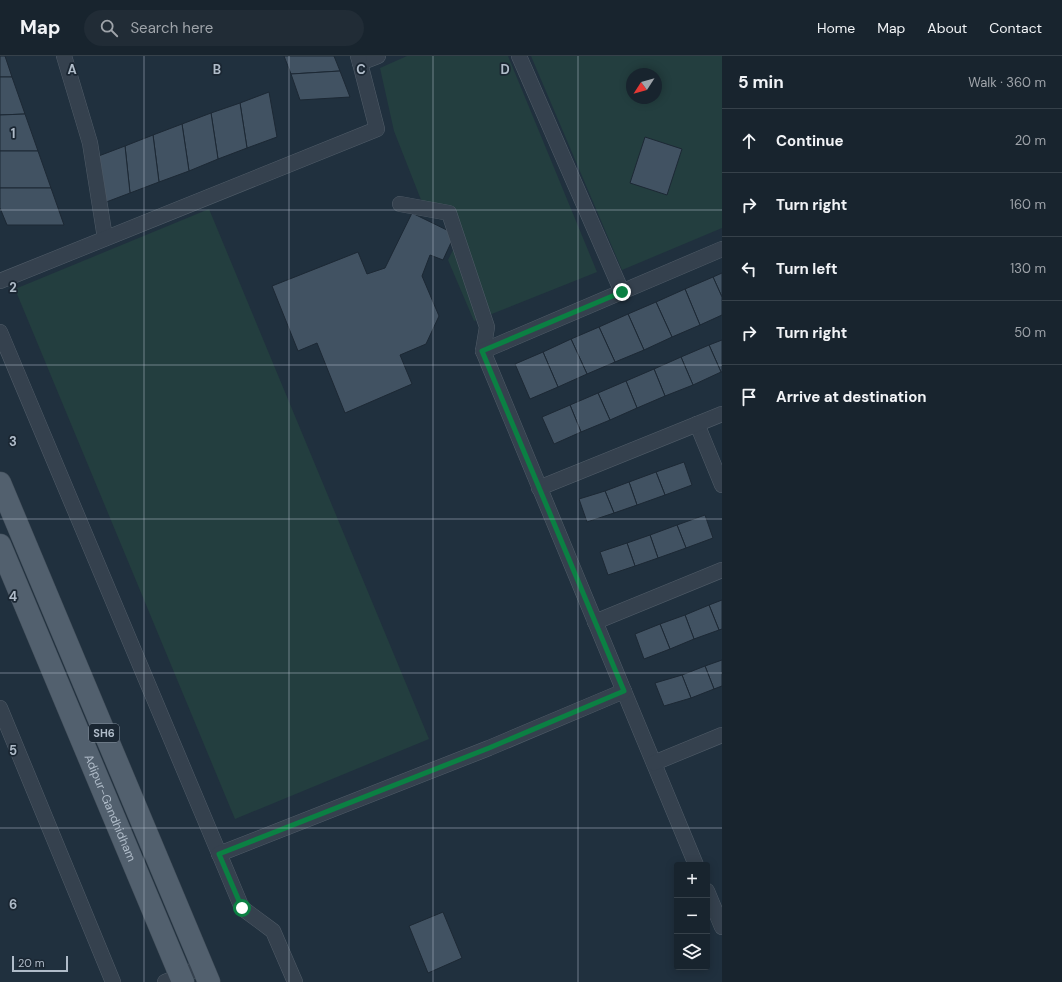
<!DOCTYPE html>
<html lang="en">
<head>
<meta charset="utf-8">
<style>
  body { margin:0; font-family:"DM Sans",sans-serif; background:#212c36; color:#f1f3f6 }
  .controls { position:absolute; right:12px; bottom:12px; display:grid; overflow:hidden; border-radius:4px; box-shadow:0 2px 10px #0003 }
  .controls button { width:36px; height:36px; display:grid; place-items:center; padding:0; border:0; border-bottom:1px solid #36414a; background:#18242e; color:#f1f3f6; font:20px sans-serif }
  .compass { position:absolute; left:626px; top:12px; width:36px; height:36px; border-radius:50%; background:#18242e; box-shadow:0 2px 10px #0003; rotate:234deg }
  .scale { position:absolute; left:12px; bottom:10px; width:56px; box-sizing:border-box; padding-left:4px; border:2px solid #b0bcc9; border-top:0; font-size:11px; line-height:14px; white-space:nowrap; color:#b0bcc9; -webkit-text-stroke:3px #1a2632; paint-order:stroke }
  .stop { position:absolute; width:12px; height:12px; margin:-9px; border:3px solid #0b8043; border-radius:50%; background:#fff }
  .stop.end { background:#0b8043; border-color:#fff; box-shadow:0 1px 4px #0008 }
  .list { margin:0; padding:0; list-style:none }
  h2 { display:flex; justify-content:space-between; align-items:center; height:52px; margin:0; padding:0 16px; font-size:17px }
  h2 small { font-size:13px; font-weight:400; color:#9fa4aa }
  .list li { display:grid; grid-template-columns:26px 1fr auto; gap:12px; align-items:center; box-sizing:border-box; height:64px; padding:0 16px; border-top:1px solid #36414a }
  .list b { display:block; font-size:15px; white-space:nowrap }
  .list em { font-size:13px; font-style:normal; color:#9fa4aa }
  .icon { flex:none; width:22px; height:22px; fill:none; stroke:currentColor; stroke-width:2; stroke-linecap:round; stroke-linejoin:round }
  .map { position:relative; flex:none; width:722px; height:926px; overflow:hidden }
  header { display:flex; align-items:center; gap:24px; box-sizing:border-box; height:56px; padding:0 20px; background:#18242e; border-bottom:1px solid #36414a }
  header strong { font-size:19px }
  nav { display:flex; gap:22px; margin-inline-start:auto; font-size:14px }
  .search { width:280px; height:36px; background:#212c36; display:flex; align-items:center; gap:10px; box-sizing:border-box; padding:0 14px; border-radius:22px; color:#9fa4aa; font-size:15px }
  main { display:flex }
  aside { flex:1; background:#18242e }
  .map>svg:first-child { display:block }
  .green { fill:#233e3f; fill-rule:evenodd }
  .building { fill:#415262; stroke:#1c2834 }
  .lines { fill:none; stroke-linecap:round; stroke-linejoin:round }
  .minor-casing { stroke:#505c68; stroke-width:16 }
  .primary-casing { stroke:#414d59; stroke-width:23 }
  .minor { stroke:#35414e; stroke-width:15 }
  .primary { stroke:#52606e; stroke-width:22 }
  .route { stroke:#0b8043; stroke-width:5 }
  .grid { fill:none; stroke:#b0bcc9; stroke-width:1; stroke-opacity:0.55 }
  .labels { text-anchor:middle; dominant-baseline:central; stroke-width:3.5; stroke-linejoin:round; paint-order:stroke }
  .shield { fill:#1a2632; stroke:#838f9c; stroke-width:1 }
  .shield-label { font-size:11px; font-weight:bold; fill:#b0bcc9 }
  .street-label { font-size:12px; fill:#b0bcc9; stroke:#1a2632 }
  .grid-label { font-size:13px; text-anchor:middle; font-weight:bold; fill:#b0bcc9; stroke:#1a2632; stroke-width:3.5; stroke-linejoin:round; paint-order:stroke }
</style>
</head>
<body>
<header>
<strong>Map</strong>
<div class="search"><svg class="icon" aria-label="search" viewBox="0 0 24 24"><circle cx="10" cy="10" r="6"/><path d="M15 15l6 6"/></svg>Search here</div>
<nav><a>Home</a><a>Map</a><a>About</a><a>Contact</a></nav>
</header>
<main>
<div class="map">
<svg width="722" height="926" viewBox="0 0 722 926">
  <rect width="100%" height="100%" fill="#20303e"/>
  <g class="green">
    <polygon points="407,0 508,0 597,216 474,265 448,204 463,174 425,154 394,75 380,12"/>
    <path d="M531 0H722V172L622 214ZM632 18H656V42H632Z"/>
    <polygon points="209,153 429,683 235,763 15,233"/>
  </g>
  <g class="building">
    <polygon points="0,0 5,0 12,21 0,21"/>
    <polygon points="284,0 334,0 340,15 291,18"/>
    <polygon points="340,15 350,41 300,44 291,18"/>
    <polygon points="0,21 12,21 25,58 0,59"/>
    <polygon points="269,36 277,81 247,92 240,47"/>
    <polygon points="240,47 247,92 218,103 211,57"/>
    <polygon points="211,57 218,103 189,115 182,68"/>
    <polygon points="25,58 38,95 0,95 0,59"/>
    <polygon points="182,68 189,115 159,126 153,79"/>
    <polygon points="153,79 159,126 130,137 125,90"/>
    <polygon points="645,81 682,93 667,139 630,127"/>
    <polygon points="125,90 130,137 101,148 96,101"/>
    <polygon points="0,95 38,95 51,132 0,132"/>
    <polygon points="0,132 51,132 64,169 7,169 0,152"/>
    <polygon points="412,157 455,178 443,204 430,199 422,220 439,260 426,288 400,299 412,328 345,357 317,287 298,295 272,230 358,196 367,218 385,212"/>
    <polygon points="722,217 722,241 713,221"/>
    <polygon points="713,221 722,241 722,259 700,269 685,233"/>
    <polygon points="685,233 700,269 672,281 656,246"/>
    <polygon points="656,246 672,281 644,294 628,258"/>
    <polygon points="628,258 644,294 615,306 599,271"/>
    <polygon points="599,271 615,306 587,318 571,283"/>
    <polygon points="571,283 587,318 558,331 543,296"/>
    <polygon points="722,284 722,316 721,316 709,289"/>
    <polygon points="709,289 721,316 693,329 681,301"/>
    <polygon points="543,296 558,331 530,343 515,308"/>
    <polygon points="681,301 693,329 665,340 654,313"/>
    <polygon points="654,313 665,340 637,352 626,325"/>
    <polygon points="626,325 637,352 610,364 598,337"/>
    <polygon points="598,337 610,364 581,376 570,349"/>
    <polygon points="570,349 581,376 554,388 542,361"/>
    <polygon points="684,406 692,429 665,439 656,416"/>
    <polygon points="656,416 665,439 637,449 629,426"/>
    <polygon points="629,426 637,449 614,457 605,435"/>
    <polygon points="605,435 614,457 587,466 579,443"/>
    <polygon points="705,459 713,482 686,492 677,469"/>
    <polygon points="677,469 686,492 658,502 650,479"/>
    <polygon points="650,479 658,502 635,510 627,487"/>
    <polygon points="627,487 635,510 608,519 600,496"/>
    <polygon points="722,544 722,573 719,574 709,549"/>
    <polygon points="709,549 719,574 694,583 685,559"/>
    <polygon points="685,559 694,583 670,593 660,568"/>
    <polygon points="660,568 670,593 644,603 635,578"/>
    <polygon points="722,604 722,630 714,633 705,610"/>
    <polygon points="705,610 714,633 691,642 682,619"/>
    <polygon points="682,619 691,642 664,650 655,627"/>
    <polygon points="443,856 462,902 428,917 409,870"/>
  </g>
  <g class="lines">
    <defs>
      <g id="minor">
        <polyline points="64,0 90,87 105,182"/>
        <polyline points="519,0 622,236"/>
        <polyline points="360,7 378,0"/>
        <polyline points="400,148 449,157 487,271 483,295 696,809"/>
        <polyline points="0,225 377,73 360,7 358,0"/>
        <polyline points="0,276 242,852 273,875 295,926"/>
        <polyline points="483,295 722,193"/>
        <polyline points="697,368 722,429"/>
        <polyline points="539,432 722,358"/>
        <polyline points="595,566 722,514"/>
        <polyline points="0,652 113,926"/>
        <polyline points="654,707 722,679"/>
        <polyline points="219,798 489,692 624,635"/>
        <polyline points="707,835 722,871"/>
        <polyline points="165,926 202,911"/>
      </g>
      <g id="primary">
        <polyline points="0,427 209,926"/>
        <path id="s1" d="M0 489 183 926"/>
      </g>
    </defs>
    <use href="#minor" class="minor-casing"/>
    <use href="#primary" class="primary-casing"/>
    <use href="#minor" class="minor"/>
    <use href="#primary" class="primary"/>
  </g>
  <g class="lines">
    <polyline class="route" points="242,852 219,798 489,692 624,635 482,295 622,236"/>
  </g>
  <path class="grid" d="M144 0V926M289 0V926M433 0V926M578 0V926M0 154H722M0 309H722M0 463H722M0 617H722M0 772H722"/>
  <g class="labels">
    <rect class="shield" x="89" y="668" width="30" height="18" rx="3"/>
    <g class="shield-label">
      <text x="104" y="677">SH6</text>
    </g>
    <g class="street-label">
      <text stroke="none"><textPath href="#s1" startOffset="285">Adipur-Gandhidham</textPath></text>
    </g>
  </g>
  <g class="grid-label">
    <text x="72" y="18">A</text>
    <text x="217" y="18">B</text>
    <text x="361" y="18">C</text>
    <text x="505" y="18">D</text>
    <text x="13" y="82">1</text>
    <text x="13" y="236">2</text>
    <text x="13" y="390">3</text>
    <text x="13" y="545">4</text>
    <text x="13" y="699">5</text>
    <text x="13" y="853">6</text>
  </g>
</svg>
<div class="controls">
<button>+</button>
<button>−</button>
<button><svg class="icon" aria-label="layers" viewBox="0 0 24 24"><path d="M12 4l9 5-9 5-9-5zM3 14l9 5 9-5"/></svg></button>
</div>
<svg class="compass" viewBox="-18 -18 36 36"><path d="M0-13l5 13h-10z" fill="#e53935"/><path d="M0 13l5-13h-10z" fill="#9fa4aa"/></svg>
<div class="scale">20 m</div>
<div class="stop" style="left:242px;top:852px"></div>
<div class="stop end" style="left:622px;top:236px"></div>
</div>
<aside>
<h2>5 min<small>Walk · 360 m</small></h2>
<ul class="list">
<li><svg class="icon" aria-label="ahead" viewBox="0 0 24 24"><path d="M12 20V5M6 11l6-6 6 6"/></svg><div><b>Continue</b></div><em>20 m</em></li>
<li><svg class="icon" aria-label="right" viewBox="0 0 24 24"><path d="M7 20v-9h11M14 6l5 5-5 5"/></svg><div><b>Turn right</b></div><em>160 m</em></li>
<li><svg class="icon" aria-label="left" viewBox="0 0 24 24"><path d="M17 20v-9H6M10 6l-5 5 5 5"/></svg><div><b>Turn left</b></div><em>130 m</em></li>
<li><svg class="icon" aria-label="right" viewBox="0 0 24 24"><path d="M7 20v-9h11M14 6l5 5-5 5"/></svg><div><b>Turn right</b></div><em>50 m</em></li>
<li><svg class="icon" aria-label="arrive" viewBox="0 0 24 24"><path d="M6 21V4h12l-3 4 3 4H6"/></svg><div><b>Arrive at destination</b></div></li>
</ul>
</aside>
</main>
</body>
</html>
